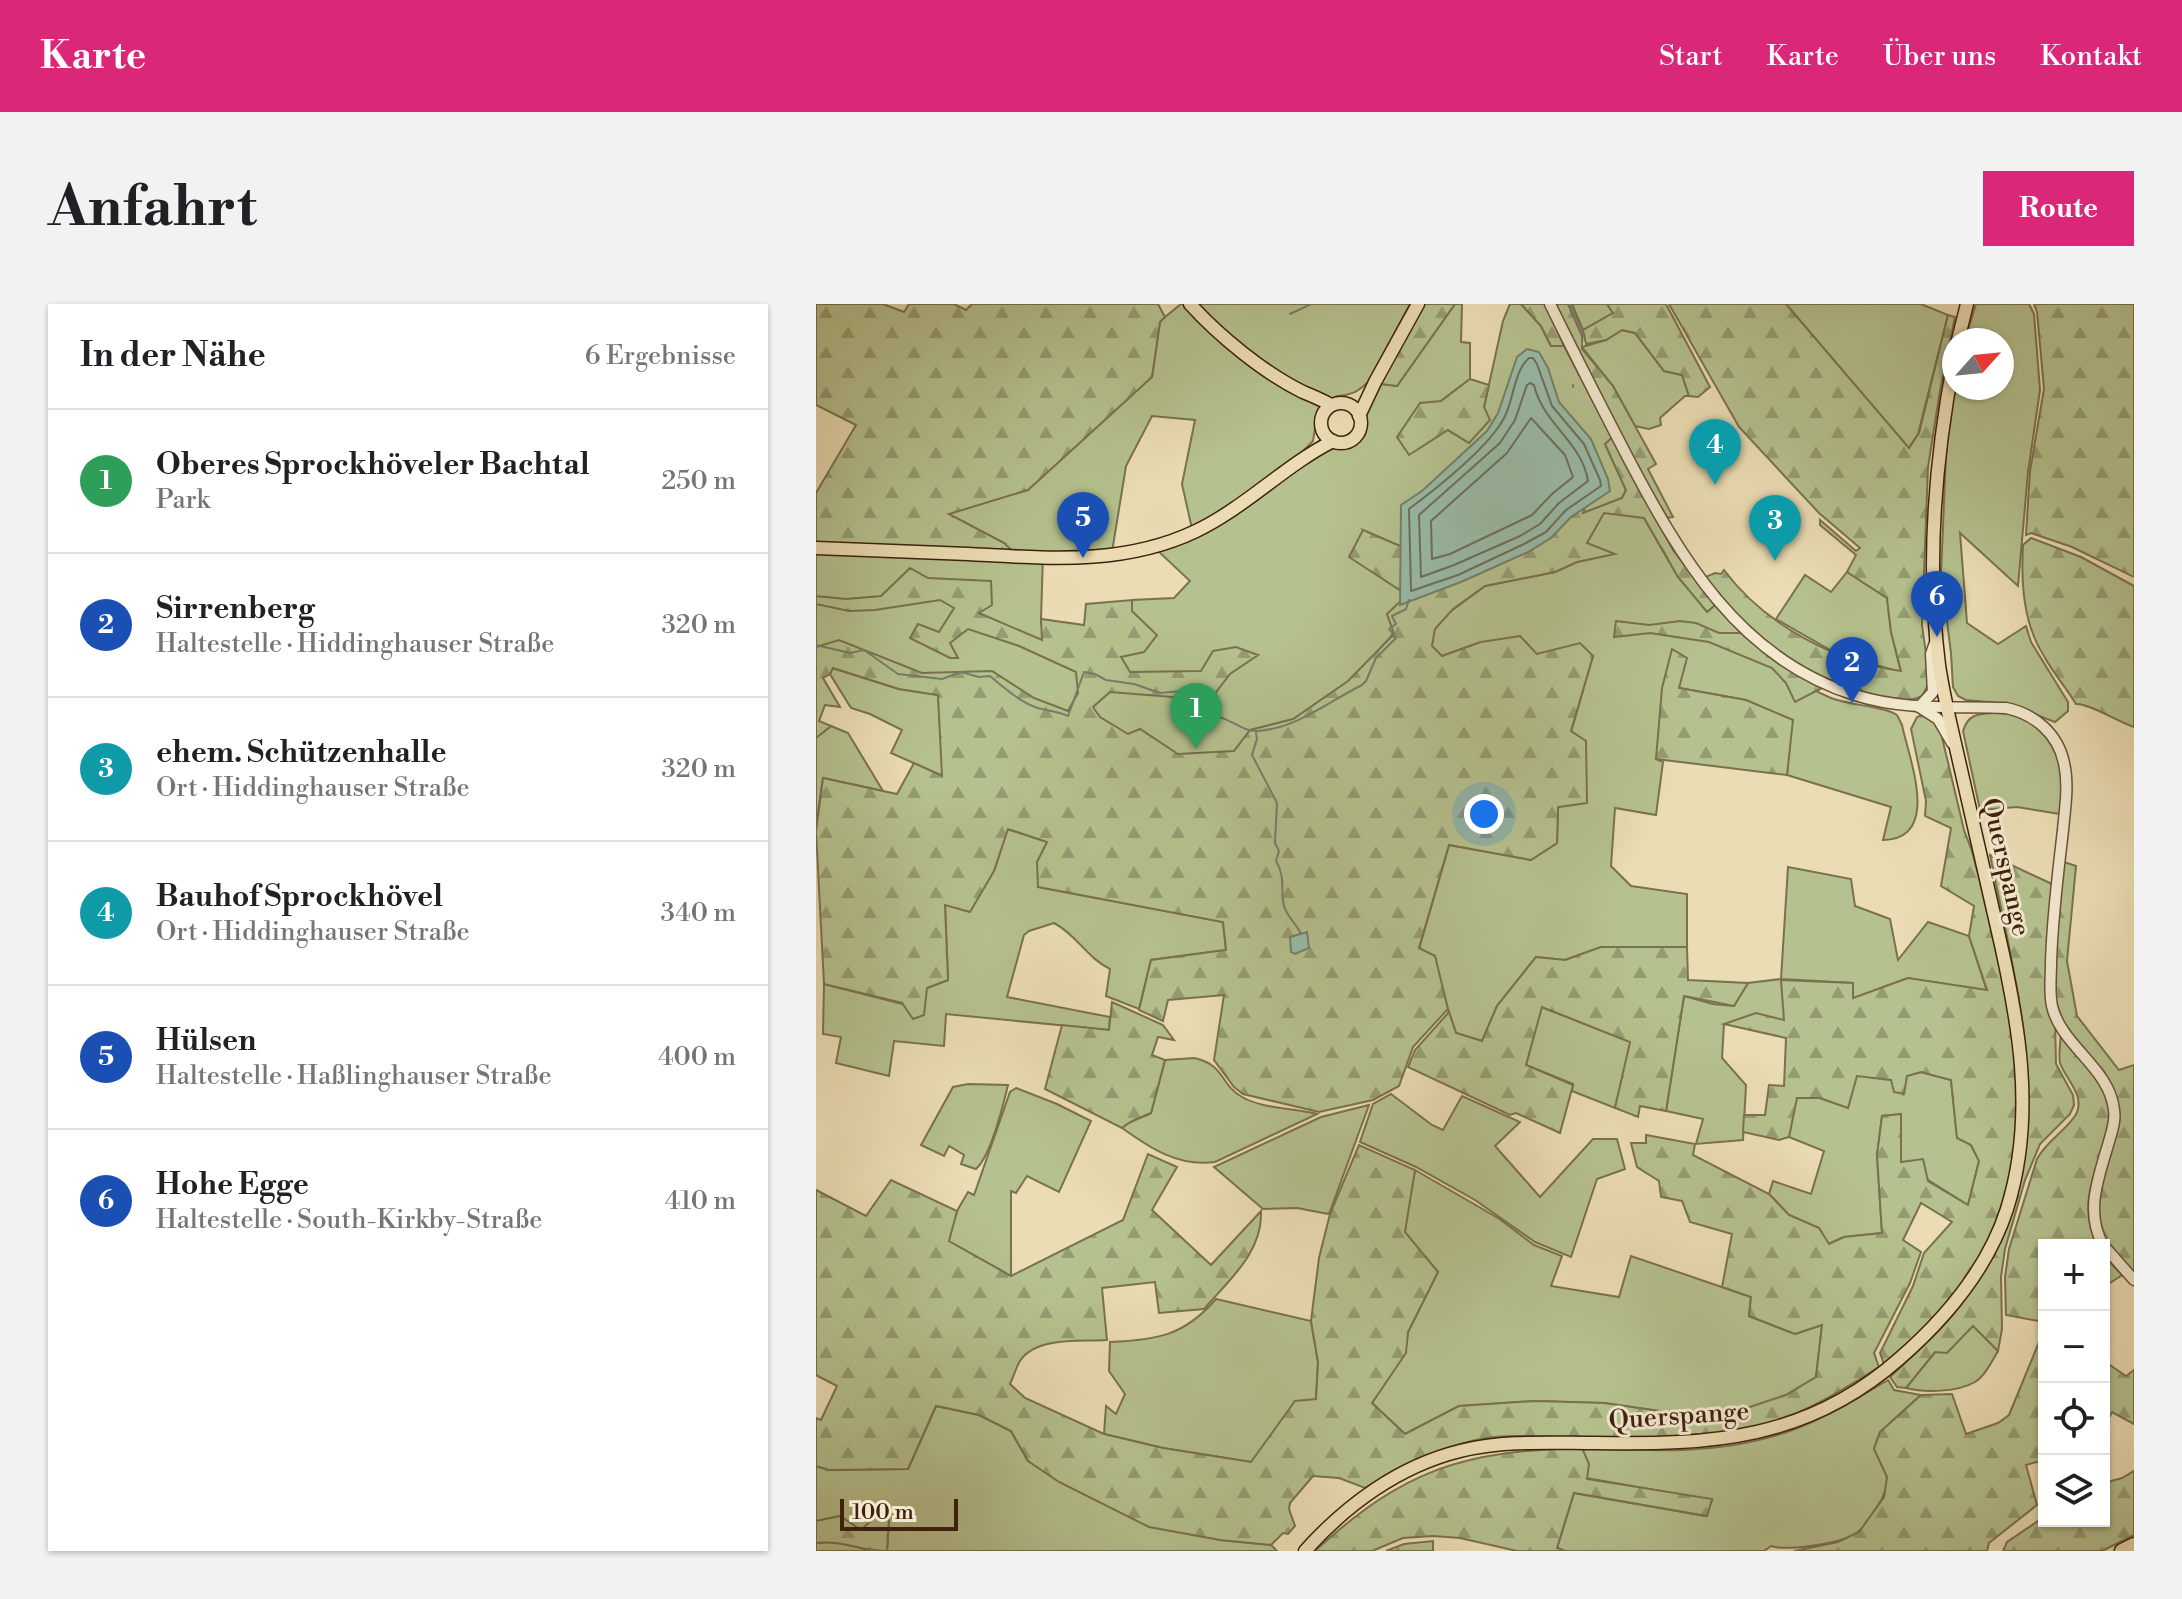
<!DOCTYPE html>
<html lang="de">
<head>
<meta charset="utf-8">
<style>
  body { margin:0; font-family:"Libre Bodoni",serif; background:#f2f2f2; color:#202124 }
  .controls { position:absolute; right:24px; bottom:24px; display:grid; overflow:hidden; border-radius:0px; box-shadow:0 2px 6px #0004 }
  .controls button { width:72px; height:72px; display:grid; place-items:center; padding:0; border:0; border-bottom:2px solid #e0e0e0; background:#fff; color:#202124; font:40px sans-serif }
  .compass { position:absolute; left:1126px; top:24px; width:72px; height:72px; border-radius:50%; background:#fff; box-shadow:0 2px 6px #0004; rotate:63deg }
  .scale { position:absolute; left:24px; bottom:20px; width:118px; box-sizing:border-box; padding-left:8px; border:4px solid #3f210d; border-top:0; font-size:22px; line-height:28px; white-space:nowrap; color:#3f210d; -webkit-text-stroke:6px #f2e8ce; paint-order:stroke }
  .you { position:absolute; left:668px; top:510px; width:28px; height:28px; margin:-20px; border:6px solid #fff; border-radius:50%; background:#1a73e8; box-shadow:0 0 0 12px #1a73e833 }
  .badge { display:grid; place-items:center; width:52px; height:52px; border-radius:50%; background:#db2777; color:#fff; font-size:26px; font-weight:700 }
  .pin { position:absolute; translate:-50% -66px; filter:drop-shadow(0 2px 4px #0008) }
  .pin::after { content:''; position:absolute; top:42px; width:28px; height:24px; background:inherit; clip-path:polygon(0 0,100% 0,50% 100%) }
  .list { margin:0; padding:0; list-style:none }
  h2 { display:flex; justify-content:space-between; align-items:center; height:104px; margin:0; padding:0 32px; font-size:34px }
  h2 small { font-size:26px; font-weight:400; color:#757577 }
  .list li { display:grid; grid-template-columns:52px 1fr auto; gap:24px; align-items:center; box-sizing:border-box; height:144px; padding:0 32px; border-top:2px solid #e0e0e0 }
  .list b { display:block; font-size:30px; white-space:nowrap }
  .list p { margin:0; font-size:26px; white-space:nowrap; color:#757577 }
  .list em { font-size:26px; font-style:normal; color:#757577 }
  .icon { flex:none; width:44px; height:44px; fill:none; stroke:currentColor; stroke-width:2; stroke-linecap:round; stroke-linejoin:round }
  .map { position:relative; flex:none; width:1318px; height:1247px; overflow:hidden; border-radius:0px }
  header { display:flex; align-items:center; gap:48px; box-sizing:border-box; height:112px; padding:0 40px; background:#db2777; color:#fff }
  header strong { font-size:38px }
  nav { display:flex; gap:44px; margin-inline-start:auto; font-size:28px }
  .intro { display:flex; align-items:center; justify-content:space-between; box-sizing:border-box; height:192px; padding:0 48px }
  h1 { margin:0; font-size:56px }
  .button { padding:20px 36px; border-radius:0px; background:#db2777; color:#fff; font-size:28px; font-weight:700 }
  main { display:flex; gap:48px; padding:0 48px }
  aside { flex:1; background:#fff; border-radius:0px; box-shadow:0 2px 6px #0004 }
  .map>svg:first-child { display:block }
  .green { fill:#b5c18e; stroke:#7a714e; stroke-width:2 }
  .forest { fill:url(#forest-firs); stroke:#7a714e; stroke-width:2 }
  .water { fill:#99bca8; stroke:#757e6a; stroke-width:2 }
  .lines { fill:none; stroke-linecap:round; stroke-linejoin:round }
  .shore { stroke:#6c6e5a; stroke-width:2 }
  .stream { stroke:#757e6a; stroke-width:2 }
  .minor-casing { stroke:#6a5036; stroke-width:13 }
  .major-casing { stroke:#3f210d; stroke-width:15 }
  .highway-casing { stroke:#3f210d; stroke-width:17 }
  .minor { stroke:#f2e8ce; stroke-width:10 }
  .major { stroke:#ebdcb3; stroke-width:12 }
  .highway { stroke:#ebdcb3; stroke-width:14 }
  .labels { text-anchor:middle; dominant-baseline:central; stroke-width:6; stroke-linejoin:round; paint-order:stroke }
  .street-label { font-size:26px; fill:#3f210d; stroke:#f2e8ce }
</style>
</head>
<body>
<header>
<strong>Karte</strong>
<nav><a>Start</a><a>Karte</a><a>Über uns</a><a>Kontakt</a></nav>
</header>
<div class="intro"><h1>Anfahrt</h1><a class="button">Route</a></div>
<main>
<aside>
<h2>In der Nähe<small>6 Ergebnisse</small></h2>
<ul class="list">
<li><span class="badge" style="background:#2e9e5b">1</span><div><b>Oberes Sprockhöveler Bachtal</b><p>Park</p></div><em>250 m</em></li>
<li><span class="badge" style="background:#1a4fb4">2</span><div><b>Sirrenberg</b><p>Haltestelle · Hiddinghauser Straße</p></div><em>320 m</em></li>
<li><span class="badge" style="background:#0f9aa8">3</span><div><b>ehem. Schützenhalle</b><p>Ort · Hiddinghauser Straße</p></div><em>320 m</em></li>
<li><span class="badge" style="background:#0f9aa8">4</span><div><b>Bauhof Sprockhövel</b><p>Ort · Hiddinghauser Straße</p></div><em>340 m</em></li>
<li><span class="badge" style="background:#1a4fb4">5</span><div><b>Hülsen</b><p>Haltestelle · Haßlinghauser Straße</p></div><em>400 m</em></li>
<li><span class="badge" style="background:#1a4fb4">6</span><div><b>Hohe Egge</b><p>Haltestelle · South-Kirkby-Straße</p></div><em>410 m</em></li>
</ul>
</aside>
<div class="map">
<svg width="1318" height="1247" viewBox="0 0 1318 1247">
  <defs>
    <pattern id="forest-firs" width="22" height="20" patternUnits="userSpaceOnUse" patternTransform="scale(2)"><rect width="22" height="20" fill="#b5c18e"/><path d="M5 1l3.5 6h-7zM16 11l3.5 6h-7z" fill="#959c72"/></pattern>
  </defs>
  <rect width="100%" height="100%" fill="#ebdcb3"/>
  <filter id="stains"><feTurbulence type="fractalNoise" baseFrequency=".0025" numOctaves="4"/><feColorMatrix values="0 0 0 0 .2 0 0 0 0 .09 0 0 0 0 .02 0 0 0 .5 -.17"/></filter>
  <radialGradient id="worn" r=".72"><stop offset=".6" stop-color="#630" stop-opacity="0"/><stop offset="1" stop-color="#630" stop-opacity=".3"/></radialGradient>
  <g class="green">
    <path d="M365 0H594L552 78C542 88 535 91 521 92L501 113 497 137 479 155 457 173 376 225 366 180 379 116 336 112 310 162 296 248 227 251 225 315 227 334 311 363 304 352 316 296 358 294 374 277 342 247 384 232 427 206 511 144 540 138 549 126V109L565 80 581 82 639 0H646L645 38 654 39V75L625 97 632 126 653 139 668 103 687 17 694 0H705L725 22 735 42H748L796 134 789 140 810 186 806 194 767 209 770 200 621 258 547 226 592 291 578 329 552 359 634 308 669 282 739 268 761 258 797 250 770 240 788 208 828 214 862 273 892 307 899 301C931 337 970 375 1015 394 1035 402 1064 401 1081 411L1086 421C1093 455 1126 535 1067 536L1075 503 971 471 976 416 930 396 863 384 840 455 847 458 840 511 799 504 795 562 815 582 871 590V643H785L749 656 720 653 681 702 666 737 640 729 625 685 619 652 603 645 633 541 715 556 741 539 742 503 771 499 755 428 777 352 721 350 665 338 626 352 438 477 0 356V247L188 239 132 210 336 73 344 17Z"/>
    <polygon points="756,0 791,0 797,9 767,26"/>
    <polygon points="970,0 1105,0 1132,11 1102,130 1092,145"/>
    <polygon points="1160,0 1213,0 1218,10 1224,86 1212,168 1202,282 1144,229 1151,319 1182,340 1210,322 1215,338 1252,398 1252,407 1239,418 1193,400 1150,396 1142,392 1137,383 1135,349 1125,270 1131,126 1139,84 1186,84 1186,36 1149,36"/>
    <polygon points="806,26 819,29 848,67 866,71 873,92 869,92 844,114 845,121 833,125 819,122 797,82 766,43 790,36"/>
    <polygon points="1031,268 1071,294 1075,328 1085,368 1023,351 960,315 989,271 1015,288"/>
    <polygon points="16,364 83,385 122,391 127,472 75,449 86,426 54,410 35,404 14,370"/>
    <path d="M1178 409C1218 408 1241 433 1246 472 1248 484 1245 498 1244 510L1201 503 1164 506 1147 427C1152 410 1162 410 1178 409Z"/>
    <polygon points="15,422 32,429 67,487 7,474 0,523 0,434"/>
    <path d="M191 525 232 538 222 583 407 618 410 646 335 656 323 705 290 692 294 665C271 654 261 631 238 619L213 627 208 631 191 693 294 713 293 726 130 710 128 742 78 737 73 772 20 759 25 733 7 730 8 680 86 700 111 684 132 676 129 600 178 567Z"/>
    <polygon points="972,563 1035,575 1039,602 1074,615 1082,656 1112,618 1153,632 1171,687 1092,674 1036,695 1037,679 966,675 969,716 908,720 906,754 930,781 927,836 880,840 887,815 850,807 868,692 897,700 918,702 932,679 965,675"/>
    <polygon points="725,703 815,738 799,804 756,787 757,780 710,761"/>
    <path d="M378 754C410 761 403 780 426 793 447 805 478 804 501 810L399 858C362 863 334 844 306 824 314 816 324 815 335 809L349 756Z"/>
    <polygon points="1105,768 1135,776 1141,833 1155,841 1163,857 1152,901 1085,859 1085,810 1066,812 1061,851 1066,929 1028,933 1012,940 1003,924 973,911 953,890 957,877 995,890 1008,847 973,833 980,794 1004,794 1032,804 1040,771 1075,776 1087,790 1090,772"/>
    <path d="M152 780 192 781C187 802 175 852 160 865L145 860 148 851 133 842 128 852 105 841 137 783Z"/>
    <polygon points="200,784 241,800 275,817 243,888 211,872 200,889 195,887 195,972 132,937 141,907 152,888 158,891 194,788"/>
    <polygon points="575,790 616,821 627,826 646,792 704,818 679,842 724,893 777,835 801,835 809,865 781,875 755,953 719,938 659,896 600,863 544,838 557,800"/>
    <polygon points="553,801 513,910 481,904 447,905 398,863 505,813"/>
    <polygon points="599,866 682,914 718,941 746,952 735,982 803,993 815,952 935,993 933,1012 979,1030 1006,1021 1000,1073 970,1091 916,1109 864,1110 788,1099 719,1097 643,1102 589,1130 556,1099 589,1049 592,1028 622,968 588,928"/>
    <path d="M400 995 495 1017 502 1058 500 1095 435 1158 347 1144 288 1130 290 1102 300 1110 309 1090 293 1067 294 1038C341 1036 368 1032 400 995Z"/>
    <path d="M1157 1021 1182 1047C1176 1057 1169 1072 1159 1078 1142 1088 1109 1089 1090 1084L1119 1048 1143 1034Z"/>
    <path d="M1072 1076 1078 1086 1105 1091 1064 1128 1058 1145C1062 1153 1070 1165 1071 1174 1073 1188 1054 1218 1043 1227 1029 1240 970 1247 955 1242L948 1247H749L741 1244 758 1189 890 1212 896 1196 770 1174 766 1144C834 1147 902 1151 968 1129 1005 1117 1038 1096 1072 1076Z"/>
    <polygon points="120,1102 163,1111 195,1127 212,1157 404,1236 455,1241 461,1247 71,1247 73,1215 45,1226 24,1212 0,1217 0,1162 12,1166 92,1165"/>
    <polygon points="19,1237 55,1247 0,1247 0,1239"/>
  </g>
  <g class="forest">
    <polygon points="0,0 67,0 88,8 93,0 138,0 150,6 156,0 342,0 349,13 344,18 336,73 212,186 133,210 188,239 199,249 0,240 0,189 40,121 0,101"/>
    <polygon points="606,0 639,0 581,82 565,80"/>
    <polygon points="705,0 729,0 748,42 735,42 725,22"/>
    <polygon points="736,0 752,0 766,32 766,45 797,82 840,160 832,165 857,213 850,214 845,209"/>
    <polygon points="791,0 850,0 894,83 882,93 873,92 866,71 848,67 819,29 806,26 790,36 770,40 767,26 797,9"/>
    <path d="M853 0H970L1093 144 1103 129 1132 11 1139 13 1124 87 1112 163 1106 321 1113 371 1112 381 1106 392C1074 409 979 364 951 342 928 323 908 296 887 274L899 269 905 270 908 266C948 320 1019 358 1085 367L1075 328 1071 294 1031 268 1040 251 1004 221V216L1040 247 1044 244 1003 209 923 123Z"/>
    <polygon points="1218,0 1318,0 1318,273 1256,243 1215,229 1210,231 1214,167 1228,85 1221,8"/>
    <polygon points="654,75 673,81 668,103 674,116 653,139 632,126 593,151 581,133 604,99 625,97"/>
    <polygon points="796,134 857,246 899,301 891,308 862,273 828,214 788,209 771,239 799,250 761,258 739,268 669,282 637,305 619,325 616,342 626,352 665,338 704,332 721,350 764,339 777,352 755,427 770,437 771,499 742,503 741,539 715,556 633,541 603,644 619,652 632,705 597,743 583,782 557,796 503,808 427,790 418,783 398,756 408,691 352,696 347,717 323,706 335,656 410,646 407,618 222,583 221,558 231,538 192,525 178,567 154,608 129,601 132,676 111,684 108,711 97,715 86,699 8,680 0,527 7,474 81,490 98,459 126,472 122,391 83,385 17,364 14,370 7,374 24,403 9,401 3,417 15,422 0,434 0,343 23,336 106,369 176,367 218,394 252,407 262,389 260,368 203,342 152,325 134,339 142,354 134,354 94,334 102,320 123,328 138,304 124,296 59,306 33,307 0,300 0,292 30,295 65,292 94,264 112,274 175,277 176,301 163,309 226,336 225,315 268,321 270,300 316,296 316,307 341,331 328,348 305,353 314,368 385,367 397,347 420,343 442,351 414,370 394,396 294,388 277,403 284,413 312,430 324,425 362,450 418,447 434,426 477,415 532,377 578,330 571,310 591,291 533,253 547,226 621,258 770,200 767,209 806,194 810,186 789,140"/>
    <path d="M1215 234 1265 253 1318 282V423C1303 418 1272 399 1260 400 1250 383 1237 369 1228 352 1207 319 1205 279 1207 241Z"/>
    <path d="M800 317 833 321 864 317 880 319 903 329H925C950 351 977 370 1008 383L979 398 970 379 956 364 893 338 834 329 798 333Z"/>
    <polygon points="856,345 871,354 863,384 930,396 977,416 971,471 840,455 846,384"/>
    <path d="M1106 411 1117 415 1125 429 1148 526 1156 547C1173 613 1196 681 1202 749 1209 832 1191 919 1143 988 1124 1015 1094 1038 1068 1060L1064 1049 1097 982 1108 949 1136 918 1105 899 1087 936 1105 948 1094 979 1058 1049 1063 1063C1019 1091 973 1119 920 1128 867 1136 810 1135 757 1133 725 1133 691 1129 660 1136 619 1145 585 1163 549 1184L523 1174 497 1172 474 1199 473 1205 479 1222 472 1230 467 1229 455 1241 404 1236 333 1223 243 1178 212 1157 195 1127 163 1111 120 1102 92 1165 12 1166 0 1162V1114L5 1116 21 1082 0 1071V886L50 912 75 876 141 907 133 937 195 972 307 916 332 850 361 863 336 906 395 961 445 907C447 948 413 976 388 1005L343 1009 339 978 286 984 291 1036C265 1038 220 1032 204 1057 200 1063 198 1072 194 1080L209 1094 288 1130 347 1144 435 1158 479 1097 500 1095 502 1058 495 1017 503 954 514 910 543 841 599 866 589 928 622 968 592 1028 590 1049 556 1099 589 1130 643 1102 719 1097 788 1099 864 1110 916 1109 970 1091 1000 1073 1006 1021 979 1030 933 1012 935 993 906 983 916 930 874 918 866 897 845 893 843 877 821 863 815 839H830V831L879 840 877 851 953 890 973 911 1003 924 1013 940 1028 933 1066 929 1061 851 1066 812 1085 810V858L1107 855 1112 877 1152 901 1163 857 1155 841 1141 834 1135 776 1105 768 1091 772 1088 790 1078 788 1075 776 1041 772 1032 804 1004 794H981L973 833 963 836 927 828 928 811H949L953 781 968 782 970 734 908 720 940 709 968 716 965 676 1037 679V694L1092 674 1171 686 1153 632 1158 602 1125 582 1135 524 1109 512 1110 497 1095 425 1101 413Z"/>
    <path d="M1174 551 1236 580 1240 760 1257 791 1258 801 1254 810 1224 840 1209 876 1189 945 1185 973 1186 1025 1182 1047 1157 1022 1131 1049 1119 1048 1090 1084 1081 1083 1074 1073C1101 1048 1129 1024 1150 994 1166 970 1177 943 1187 917 1193 898 1204 878 1207 859 1224 756 1194 652 1174 551Z"/>
    <path d="M1248 558 1260 562 1251 657 1261 712 1303 766 1318 761V970C1271 922 1277 904 1296 844 1300 829 1305 817 1302 802 1297 768 1262 745 1246 715 1228 682 1243 597 1248 558Z"/>
    <polygon points="785,643 871,643 872,676 932,679 918,702 868,692 850,807 824,802 822,813 799,804 814,738 726,703 710,761 757,781 744,829 700,809 694,811 592,763 599,746 633,708 640,729 666,737 681,702 720,653 749,656"/>
    <path d="M296 698 347 721 358 736 342 733 336 751 349 756 335 809C324 814 314 816 306 824L229 785 246 721 293 726Z"/>
    <path d="M1245 727C1257 743 1284 772 1290 788 1308 837 1250 885 1282 941H1228V1018L1190 1011 1189 973 1193 945 1221 855C1230 838 1248 828 1259 812 1271 793 1250 776 1244 759 1242 750 1245 737 1245 727Z"/>
    <polygon points="1288,952 1306,971 1288,983"/>
    <polygon points="1228,1026 1228,1156 1210,1161 1221,1201 1173,1239 1171,1247 978,1247 1022,1238 1043,1228 1068,1193 1071,1173 1058,1145 1064,1128 1105,1091 1136,1090 1150,1130 1182,1119 1193,1111"/>
    <polygon points="1288,1057 1310,1072 1318,1066 1318,1120 1296,1108 1288,1123"/>
    <path d="M766 1144 773 1160 771 1175 896 1195 891 1212 758 1189 741 1244 749 1247H701L644 1234 617 1232 587 1234 556 1247H499C588 1165 647 1147 766 1144Z"/>
    <polygon points="1318,1167 1318,1231 1286,1247 1187,1247 1191,1238 1228,1213 1228,1217 1288,1217 1288,1179 1306,1174"/>
    <path d="M61 1211 73 1216 71 1247C44 1247 28 1236 0 1239V1217L24 1212 45 1226Z"/>
    <polygon points="617,1237 617,1247 570,1247 588,1240"/>
  </g>
  <g class="water">
    <polygon points="711,45 723,48 732,64 743,98 775,135 792,175 794,187 755,213 735,234 712,248 645,278 584,301 585,201 606,187 671,127 682,109 701,53"/>
    <polygon points="491,628 493,644 479,650 475,648 474,633"/>
  </g>
  <g class="lines">
    <g class="shore">
      <path d="M713 54H717L721 60 736 102 768 140 784 176 785 182 750 206 730 228 708 240 642 271 595 287 593 205C621 184 670 145 687 116 698 98 697 68 713 54Z"/>
      <path d="M714 79 718 81C727 120 766 138 772 177L743 199 724 220 704 232 638 261 605 273 603 211 684 139 699 116 711 81Z"/>
      <polygon points="715,114 749,151 757,173 736,190 716,211 634,250 616,255 615,217 691,149"/>
    </g>
    <g class="stream">
      <polyline points="754,0 767,29 766,41"/>
      <polyline points="474,10 495,0"/>
      <polyline points="757,83 757,81"/>
      <path d="M0 341 34 349 48 346 82 370 126 375 145 368 163 373 174 372C187 383 203 397 219 403 230 407 241 407 252 412L268 368 279 370 290 376 318 380 344 389 366 387 383 395 390 414C409 407 422 428 442 427 481 424 512 398 546 381L550 377 560 354 580 334 573 325 580 320 576 312 590 305 593 296"/>
      <path d="M440 429 441 435 436 451 461 499 459 539 463 547 460 557C470 573 464 586 468 602 471 613 480 619 485 630"/>
    </g>
    <defs>
      <g id="minor">
        <path d="M734 0C759 51 785 102 811 152 864 253 923 355 1039 391 1089 407 1140 402 1190 404 1219 410 1242 430 1248 459 1253 481 1249 504 1247 526 1242 570 1236 615 1235 660 1235 673 1233 689 1236 702 1245 742 1294 764 1298 806 1300 818 1295 830 1292 841 1282 875 1269 908 1287 941"/>
        <polyline points="1103,403 1117,388 1115,350 1120,336"/>
        <polyline points="1105,404 1122,415 1136,439"/>
        <polyline points="1288,942 1318,976"/>
      </g>
      <g id="major">
        <path d="M374 0C403 32 448 69 487 88 497 92 506 96 515 101"/>
        <polyline points="1142,36 1151,0"/>
        <circle cx="525" cy="119" r="20"/>
        <polyline points="543,112 559,78 602,0"/>
        <path d="M0 244C51 246 102 248 152 250 230 254 307 262 380 227 430 203 468 162 517 137"/>
        <path d="M489 1247C530 1201 583 1162 644 1147 689 1136 734 1139 780 1139 895 1141 991 1136 1083 1055 1129 1015 1172 964 1191 905 1221 810 1202 713 1180 619 1167 561 1153 503 1140 444 1134 417 1127 389 1123 361 1110 259 1119 156 1138 56"/>
      </g>
      <polyline id="highway" points="1306,1247 1318,1241"/>
    </defs>
    <use href="#minor" class="minor-casing"/>
    <use href="#major" class="major-casing"/>
    <use href="#highway" class="highway-casing"/>
    <use href="#minor" class="minor"/>
    <use href="#major" class="major"/>
    <use href="#highway" class="highway"/>
  </g>
  <g class="labels">
    <g class="street-label">
      <text transform="translate(1190 563) rotate(77)">Querspange</text>
      <text transform="translate(863 1112) rotate(-4)">Querspange</text>
    </g>
  </g>
  <rect width="100%" height="100%" filter="url(#stains)"/>
  <rect width="100%" height="100%" fill="url(#worn)"/>
</svg>
<div class="controls">
<button>+</button>
<button>−</button>
<button><svg class="icon" aria-label="locate" viewBox="0 0 24 24"><circle cx="12" cy="12" r="6"/><path d="M12 2v4M12 18v4M2 12h4M18 12h4"/></svg></button>
<button><svg class="icon" aria-label="layers" viewBox="0 0 24 24"><path d="M12 4l9 5-9 5-9-5zM3 14l9 5 9-5"/></svg></button>
</div>
<svg class="compass" viewBox="-18 -18 36 36"><path d="M0-13l5 13h-10z" fill="#e53935"/><path d="M0 13l5-13h-10z" fill="#757577"/></svg>
<div class="scale">100 m</div>
<div class="you"></div>
<div class="pin badge" style="left:380px;top:445px;background:#2e9e5b">1</div>
<div class="pin badge" style="left:1036px;top:399px;background:#1a4fb4">2</div>
<div class="pin badge" style="left:959px;top:257px;background:#0f9aa8">3</div>
<div class="pin badge" style="left:899px;top:181px;background:#0f9aa8">4</div>
<div class="pin badge" style="left:267px;top:254px;background:#1a4fb4">5</div>
<div class="pin badge" style="left:1121px;top:333px;background:#1a4fb4">6</div>
</div>
</main>
</body>
</html>
